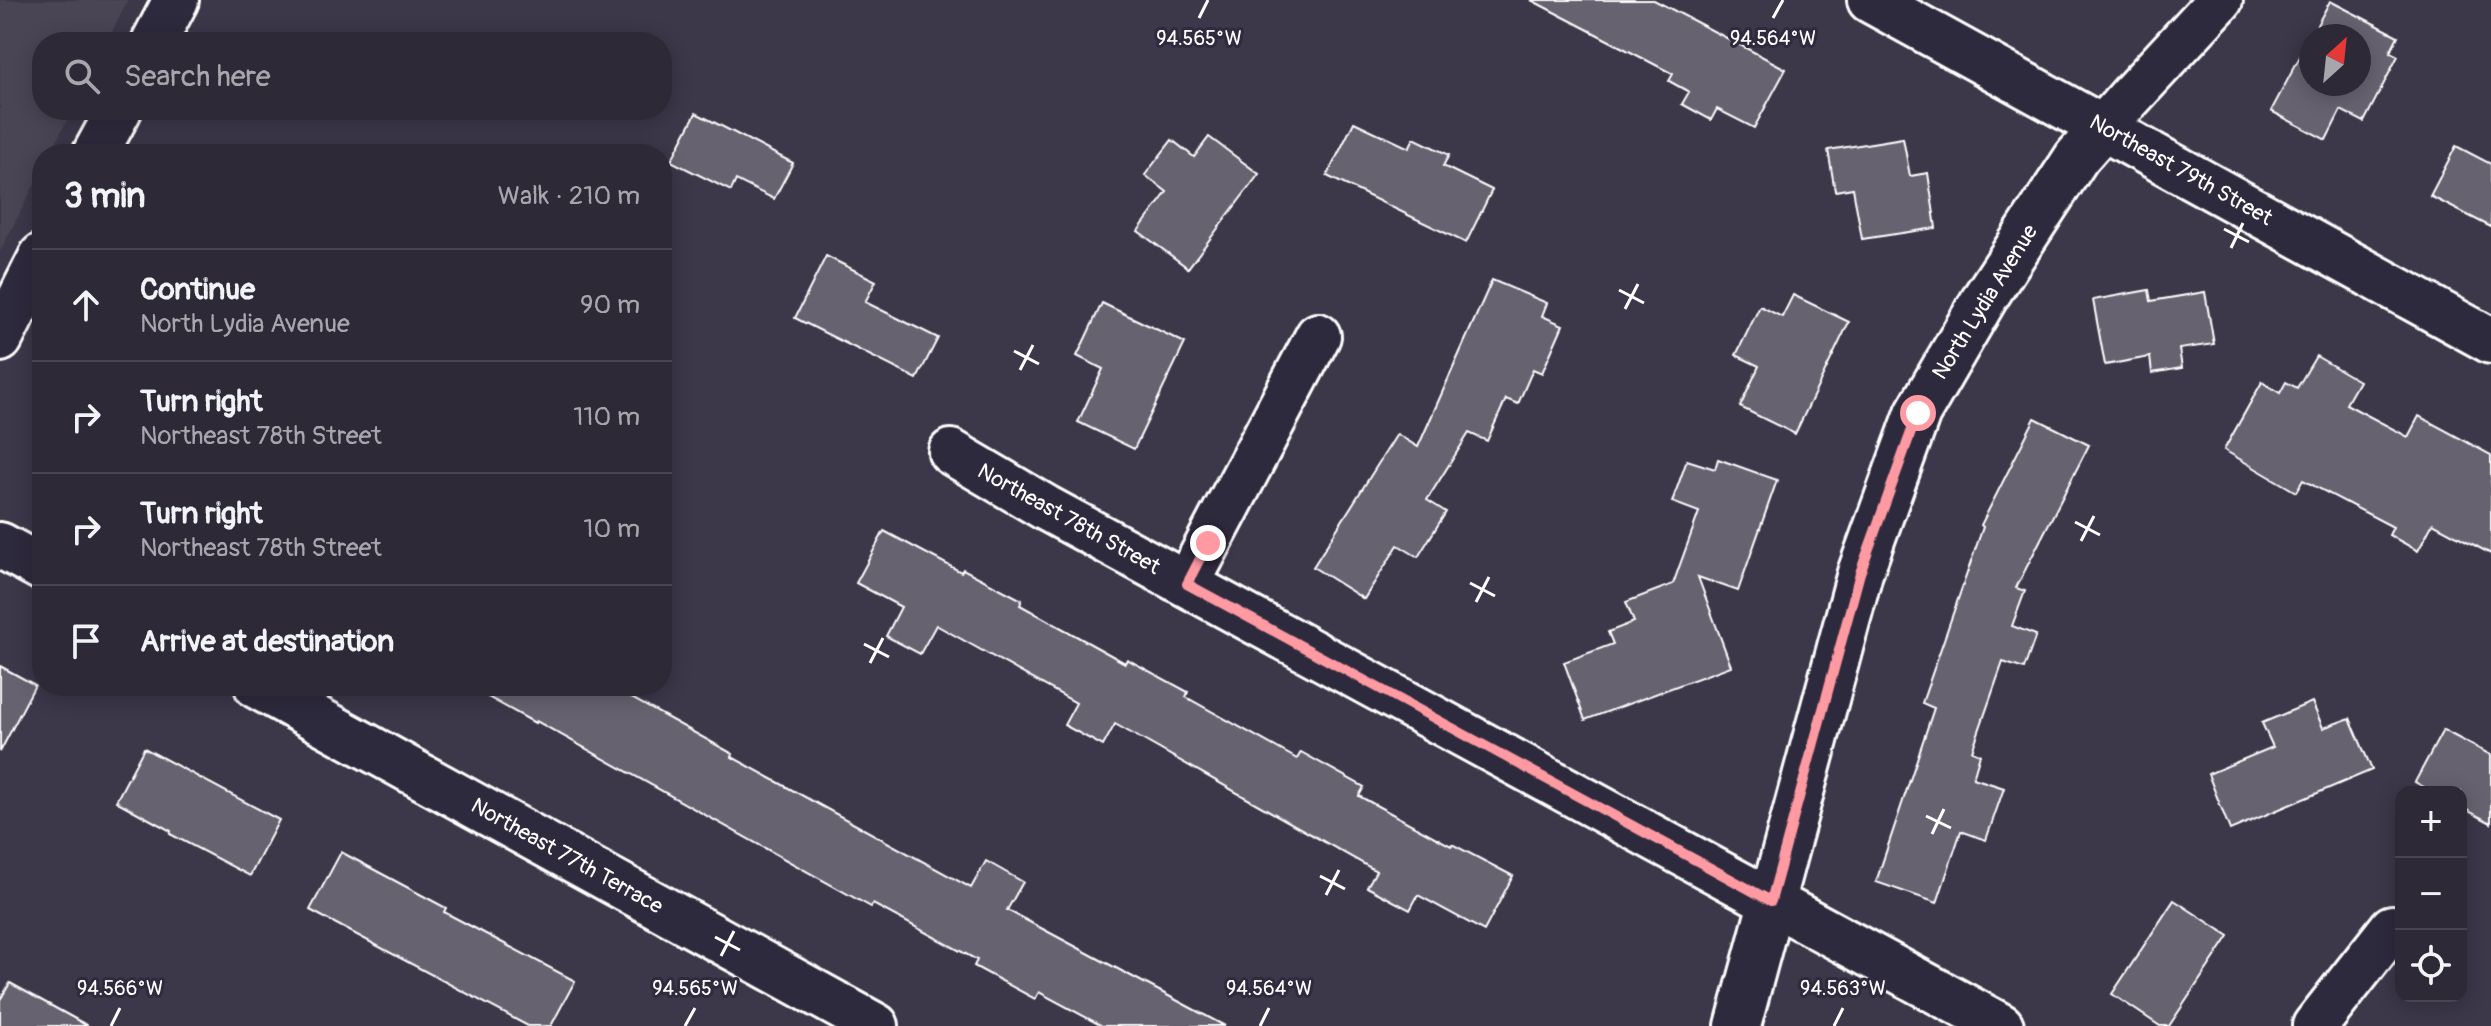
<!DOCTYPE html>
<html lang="en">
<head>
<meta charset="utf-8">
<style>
  body { margin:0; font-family:Pangolin,sans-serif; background:#35313f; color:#f1f3f6 }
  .controls { position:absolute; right:24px; bottom:24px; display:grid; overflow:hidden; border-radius:16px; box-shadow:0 4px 20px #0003 }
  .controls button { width:72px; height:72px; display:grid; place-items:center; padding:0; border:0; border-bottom:2px solid #484552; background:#2d2937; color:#f1f3f6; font:40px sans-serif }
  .compass { position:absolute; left:2299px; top:24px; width:72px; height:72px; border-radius:50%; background:#2d2937; box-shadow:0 4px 20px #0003; rotate:27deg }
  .stop { position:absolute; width:24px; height:24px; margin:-18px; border:6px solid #ff9aa2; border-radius:50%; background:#fff }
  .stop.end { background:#ff9aa2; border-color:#fff; box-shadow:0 2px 8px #0008 }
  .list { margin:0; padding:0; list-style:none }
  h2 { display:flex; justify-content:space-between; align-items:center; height:104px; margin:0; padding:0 32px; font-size:34px }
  h2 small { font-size:26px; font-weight:400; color:#a7a6ad }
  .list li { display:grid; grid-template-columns:52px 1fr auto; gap:24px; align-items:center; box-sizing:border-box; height:112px; padding:0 32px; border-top:2px solid #484552 }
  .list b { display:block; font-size:30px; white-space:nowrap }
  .list p { margin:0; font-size:26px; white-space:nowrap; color:#a7a6ad }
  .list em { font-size:26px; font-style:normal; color:#a7a6ad }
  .icon { flex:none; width:44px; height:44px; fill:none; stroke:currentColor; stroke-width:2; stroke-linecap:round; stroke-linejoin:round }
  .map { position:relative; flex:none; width:2491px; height:1026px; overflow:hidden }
  .search { position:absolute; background:#2d2937; box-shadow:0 4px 20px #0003; left:32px; top:32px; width:640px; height:88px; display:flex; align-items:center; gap:20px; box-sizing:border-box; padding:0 28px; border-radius:32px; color:#a7a6ad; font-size:30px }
  .panel { position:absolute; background:#2d2937; box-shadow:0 4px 20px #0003; left:32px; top:144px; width:640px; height:552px; border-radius:32px }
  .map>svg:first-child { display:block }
  .built { fill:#494455 }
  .building { fill:#666270; stroke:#fff; stroke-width:2 }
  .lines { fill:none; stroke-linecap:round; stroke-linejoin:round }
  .street-casing { stroke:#fff; stroke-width:50 }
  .secondary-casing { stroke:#fff; stroke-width:50 }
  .street { stroke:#2f2a3d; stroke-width:44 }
  .secondary { stroke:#2f2a3d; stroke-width:44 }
  .route { stroke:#ff9aa2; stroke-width:10 }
  .ticks { fill:none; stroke:#fff; stroke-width:3 }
  .labels { text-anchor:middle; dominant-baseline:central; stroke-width:6; stroke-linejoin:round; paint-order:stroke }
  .street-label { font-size:22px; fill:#fff; stroke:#2f2a3d }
  .ticks-label { font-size:20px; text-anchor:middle; fill:#fff; stroke:#2f2a3d; stroke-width:6; stroke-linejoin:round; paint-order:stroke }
</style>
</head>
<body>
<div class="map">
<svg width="2491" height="1026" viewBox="0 0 2491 1026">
  <rect width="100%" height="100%" fill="#3c3749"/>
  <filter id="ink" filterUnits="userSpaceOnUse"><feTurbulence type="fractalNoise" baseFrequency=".0125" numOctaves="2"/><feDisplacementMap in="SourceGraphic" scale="16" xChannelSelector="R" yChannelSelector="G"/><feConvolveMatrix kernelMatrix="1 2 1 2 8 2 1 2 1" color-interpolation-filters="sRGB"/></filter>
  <g filter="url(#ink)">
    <polygon class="built" points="0,0 128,0 107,42 42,42 42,110 72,110 50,154 42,154 42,170 0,252"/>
    <g class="building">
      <polygon points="1531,0 1654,0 1786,69 1754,128 1717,109 1711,120 1682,104 1689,92 1669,81 1673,74"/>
      <polygon points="2330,1 2398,36 2390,52 2398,56 2364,122 2341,110 2326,140 2271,111 2311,36 2311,84 2359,84 2359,36 2311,36"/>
      <polygon points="696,113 793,163 774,199 736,180 731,191 671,161"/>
      <polygon points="1354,122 1409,148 1414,138 1449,155 1443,166 1492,190 1466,243 1327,176"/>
      <polygon points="1209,137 1259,174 1188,268 1138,231 1167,192 1145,175 1172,140 1194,157"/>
      <polygon points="1903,138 1910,176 1928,173 1936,228 1862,239 1853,188 1835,191 1828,150"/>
      <polygon points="2456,146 2491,164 2491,227 2430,196"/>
      <polygon points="826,256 876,281 865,302 938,338 917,379 795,318"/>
      <polygon points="1492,280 1547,303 1542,316 1563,325 1542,373 1533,369 1518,404 1506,399 1487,441 1469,433 1427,500 1446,512 1418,557 1398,545 1364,599 1313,567 1397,434 1418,447"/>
      <polygon points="2149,290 2151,301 2205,292 2214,344 2179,349 2182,368 2152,373 2150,357 2105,365 2093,300"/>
      <polygon points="1793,295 1849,322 1795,434 1740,407 1759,366 1736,355 1760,306 1782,317"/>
      <polygon points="1102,303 1185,343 1134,449 1078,422 1103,369 1077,356"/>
      <polygon points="2316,356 2359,381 2346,404 2408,437 2419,416 2491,455 2491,554 2433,523 2418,551 2389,535 2393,527 2303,480 2296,492 2224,450 2262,382 2280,393 2286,382 2297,388"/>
      <polygon points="2035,418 2089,445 2016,588 2025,591 2012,626 2036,635 2024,669 2003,662 1972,751 1980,754 1973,778 2004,788 1986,840 1961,831 1937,903 1876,882 1934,708 1922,703 1983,527 1981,525"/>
      <polygon points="1718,459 1777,480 1738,591 1698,577 1731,666 1585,720 1564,662 1613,644 1608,632 1634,622 1626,602 1673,584 1699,512 1672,502 1687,460 1715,469"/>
      <polygon points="884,531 961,572 963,569 1022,600 1020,605 1125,663 1127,659 1188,692 1186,697 1297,759 1301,752 1364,787 1359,796 1451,846 1452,844 1513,876 1484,931 1418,895 1410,910 1367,887 1376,871 1115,724 1103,746 1064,725 1076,703 936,625 920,654 886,636 901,607 856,583"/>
      <polygon points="0,666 35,685 0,752"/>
      <polygon points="468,686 610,686 733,754 732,757 971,888 986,861 1023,882 1007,910 1225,1026 1102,1026 1039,992 1035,999 974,966 977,960 873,904 871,907 536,721 535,723"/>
      <polygon points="2312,702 2323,728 2350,718 2372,770 2230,830 2208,774 2273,747 2262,723"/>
      <polygon points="2443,730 2491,755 2491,823 2461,807 2461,792 2433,792 2415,782"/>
      <polygon points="144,748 279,820 250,876 170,834 171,831 116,801"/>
      <polygon points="341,852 446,908 444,912 575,981 551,1026 528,1026 310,910"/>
      <polygon points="2174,900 2229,936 2169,1026 2160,1026 2112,994"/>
      <polygon points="10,983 88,1026 0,1026 0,1000"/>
    </g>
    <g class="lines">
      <defs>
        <g id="street">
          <polyline points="1870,0 2491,341"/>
          <polyline points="951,452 1046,508 2001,1026"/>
          <polyline points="0,545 42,568"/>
          <polyline points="1187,584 1318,336"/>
          <polyline points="257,686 876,1026"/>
          <polyline points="1738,1026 1860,573 1918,413 1986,296 2077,157 2130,97 2220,0"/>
          <polyline points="2315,1026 2392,928"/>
        </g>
        <g id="secondary">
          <polyline points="154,42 176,0"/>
          <polyline points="95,154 119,110"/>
          <polyline points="0,339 42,256"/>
        </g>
      </defs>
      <use href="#street" class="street-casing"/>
      <use href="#secondary" class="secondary-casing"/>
      <use href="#street" class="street"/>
      <use href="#secondary" class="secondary"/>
    </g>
  </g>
  <g class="lines" filter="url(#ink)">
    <polyline class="route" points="1208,543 1187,584 1771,901 1860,573 1918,413"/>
  </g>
  <path class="ticks" d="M1199 18 1208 0M1773 18 1783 0M2224 229 2249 242M2231 248 2243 223M1619 290 1644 303M1625 309 1638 284M1014 351 1039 364M1020 370 1033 345M2075 522 2100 535M2081 541 2094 516M1470 583 1495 596M1476 602 1489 577M864 644 889 657M870 663 883 638M1926 816 1951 828M1932 834 1944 809M1320 876 1345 889M1326 895 1339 870M715 937 740 950M721 956 734 931M111 1026 120 1008M685 1026 695 1008M1260 1026 1269 1008M1834 1026 1843 1008"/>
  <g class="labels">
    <g class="street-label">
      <text transform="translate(2181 170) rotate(29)">Northeast 79th Street</text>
      <text transform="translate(1985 302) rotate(-58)">North Lydia Avenue</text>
      <text transform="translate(1069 519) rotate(29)">Northeast 78th Street</text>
      <text transform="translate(567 856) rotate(29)">Northeast 77th Terrace</text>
    </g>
  </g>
  <g class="ticks-label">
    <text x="1199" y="45">94.565°W</text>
    <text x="1773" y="45">94.564°W</text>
    <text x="120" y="995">94.566°W</text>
    <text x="695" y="995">94.565°W</text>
    <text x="1269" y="995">94.564°W</text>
    <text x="1843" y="995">94.563°W</text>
  </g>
</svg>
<div class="controls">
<button>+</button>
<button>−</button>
<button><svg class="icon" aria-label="locate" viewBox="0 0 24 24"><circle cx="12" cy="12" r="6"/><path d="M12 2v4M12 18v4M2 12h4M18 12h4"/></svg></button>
</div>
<svg class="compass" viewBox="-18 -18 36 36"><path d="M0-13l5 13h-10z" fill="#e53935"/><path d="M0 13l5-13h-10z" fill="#a7a6ad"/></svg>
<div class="stop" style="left:1918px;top:413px"></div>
<div class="stop end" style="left:1208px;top:543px"></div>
<div class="search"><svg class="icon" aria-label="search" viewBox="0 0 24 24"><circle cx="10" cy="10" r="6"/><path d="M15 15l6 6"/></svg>Search here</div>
<section class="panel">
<h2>3 min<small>Walk · 210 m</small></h2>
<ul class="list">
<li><svg class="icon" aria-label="ahead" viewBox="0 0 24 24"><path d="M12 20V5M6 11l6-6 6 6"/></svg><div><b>Continue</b><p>North Lydia Avenue</p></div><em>90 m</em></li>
<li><svg class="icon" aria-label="right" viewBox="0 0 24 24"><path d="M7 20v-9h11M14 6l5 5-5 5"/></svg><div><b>Turn right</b><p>Northeast 78th Street</p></div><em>110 m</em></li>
<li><svg class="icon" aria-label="right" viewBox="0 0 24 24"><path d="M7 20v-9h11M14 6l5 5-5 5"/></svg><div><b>Turn right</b><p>Northeast 78th Street</p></div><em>10 m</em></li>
<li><svg class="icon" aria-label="arrive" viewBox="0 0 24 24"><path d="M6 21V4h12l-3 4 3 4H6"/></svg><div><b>Arrive at destination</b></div></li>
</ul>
</section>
</div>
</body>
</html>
